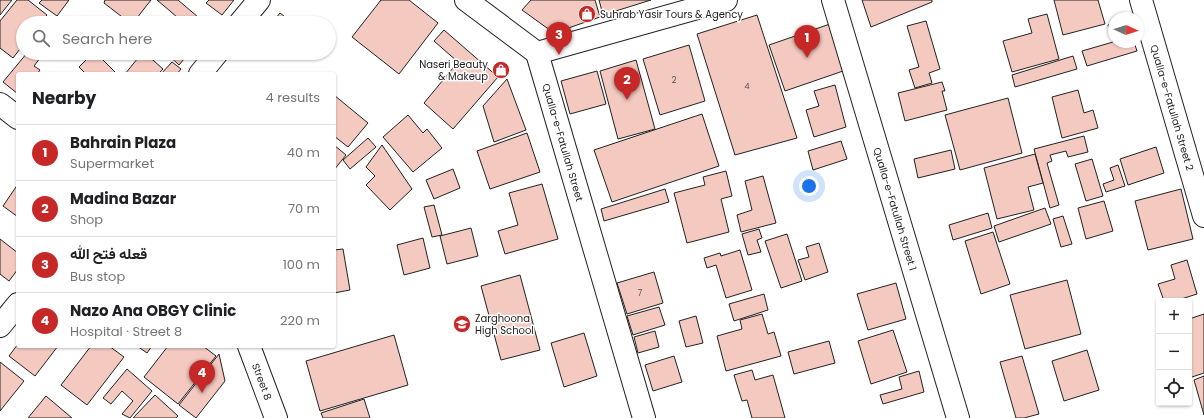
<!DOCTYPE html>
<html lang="en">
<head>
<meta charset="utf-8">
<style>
  body { margin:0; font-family:Poppins,Vazirmatn,sans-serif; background:#f6f6f6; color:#202124 }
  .controls { position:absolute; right:12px; bottom:12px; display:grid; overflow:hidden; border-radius:4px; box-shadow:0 1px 3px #0004 }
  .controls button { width:36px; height:36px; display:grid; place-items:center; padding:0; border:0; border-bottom:1px solid #e0e0e0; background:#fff; color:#202124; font:20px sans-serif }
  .compass { position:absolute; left:1108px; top:12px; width:36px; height:36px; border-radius:50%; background:#fff; box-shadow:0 1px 3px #0004; rotate:93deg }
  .you { position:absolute; left:809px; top:186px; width:14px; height:14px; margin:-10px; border:3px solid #fff; border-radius:50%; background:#1a73e8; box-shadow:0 0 0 6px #1a73e833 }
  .badge { display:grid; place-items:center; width:26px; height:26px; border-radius:50%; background:#c62828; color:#fff; font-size:13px; font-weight:700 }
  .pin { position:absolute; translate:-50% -33px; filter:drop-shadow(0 1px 2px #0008) }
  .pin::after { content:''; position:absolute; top:21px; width:14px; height:12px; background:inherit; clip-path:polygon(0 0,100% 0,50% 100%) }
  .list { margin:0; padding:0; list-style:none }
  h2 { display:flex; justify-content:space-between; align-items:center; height:52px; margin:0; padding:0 16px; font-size:17px }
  h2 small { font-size:13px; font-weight:400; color:#757577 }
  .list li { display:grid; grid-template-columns:26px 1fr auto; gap:12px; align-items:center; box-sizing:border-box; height:56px; padding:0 16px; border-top:1px solid #e0e0e0 }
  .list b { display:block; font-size:15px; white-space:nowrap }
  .list p { margin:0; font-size:13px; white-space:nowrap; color:#757577 }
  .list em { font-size:13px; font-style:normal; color:#757577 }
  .icon { flex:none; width:22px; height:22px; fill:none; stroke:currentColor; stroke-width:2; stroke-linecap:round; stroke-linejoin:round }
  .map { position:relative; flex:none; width:1204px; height:418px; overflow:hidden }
  .search { position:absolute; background:#fff; box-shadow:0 1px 3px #0004; left:16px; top:16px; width:320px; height:44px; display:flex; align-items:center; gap:10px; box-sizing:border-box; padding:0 14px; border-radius:22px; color:#757577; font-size:15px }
  .panel { position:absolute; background:#fff; box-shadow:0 1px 3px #0004; left:16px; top:72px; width:320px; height:276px; border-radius:4px }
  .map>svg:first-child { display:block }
  .building { fill:#f3c9c0; stroke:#222 }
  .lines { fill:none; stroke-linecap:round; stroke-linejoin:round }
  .minor-casing { stroke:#222; stroke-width:24 }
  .major-casing { stroke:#222; stroke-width:24 }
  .minor { stroke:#fff; stroke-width:22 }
  .major { stroke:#fff; stroke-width:22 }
  .labels { text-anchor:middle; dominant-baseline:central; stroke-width:3; stroke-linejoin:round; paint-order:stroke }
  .number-label { font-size:8px; fill:#564c4a }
  .poi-label { font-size:10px; fill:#222; stroke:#fff; text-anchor:start }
  .street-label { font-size:10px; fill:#222; stroke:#fff }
</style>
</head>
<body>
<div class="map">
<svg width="1204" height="418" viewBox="0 0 1204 418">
  <rect width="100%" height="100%" fill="#fff"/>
  <g class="building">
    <polygon points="0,0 12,0 0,15"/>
    <polygon points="17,0 28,0 47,15 40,23 23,23 23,45 13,58 0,48 0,21"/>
    <polygon points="42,0 69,0 57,16 39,3"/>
    <polygon points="105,0 151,0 133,23 130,23 104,3"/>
    <polygon points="157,0 178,0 205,23 172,23 177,17"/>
    <polygon points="209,0 234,0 222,15 206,3"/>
    <polygon points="381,0 409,0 438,23 399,74 352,37"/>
    <polygon points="531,0 595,0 600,17 557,32 547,28 522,10"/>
    <polygon points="599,0 651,0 603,15"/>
    <polygon points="862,0 932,0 932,2 871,27"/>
    <polygon points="1054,0 1098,0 1105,24 1063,35"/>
    <polygon points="280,13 293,23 272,23"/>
    <polygon points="1047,14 1059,59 1012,72 1003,41 1032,33 1028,19"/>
    <polygon points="757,15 797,138 735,155 697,34"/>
    <polygon points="926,21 940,69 929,73 932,83 915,88 909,70 919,67 907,26"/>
    <polygon points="830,24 846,70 785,91 769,45"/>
    <polygon points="1114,24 1114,42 1134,42 1137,51 1087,66 1082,51 1113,42 1108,25"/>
    <polygon points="444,30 498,77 453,129 424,103 458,62 434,41"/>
    <polygon points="689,45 705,101 660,115 643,59"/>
    <polygon points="27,53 44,53 34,66 40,70 37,74 18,74 18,94 3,82"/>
    <polygon points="93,53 96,53 117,74 86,74 79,67"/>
    <polygon points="142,53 145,53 163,69 158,74 125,74"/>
    <polygon points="166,53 189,53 179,65"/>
    <polygon points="1073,56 1077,69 1015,87 1012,75"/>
    <polygon points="636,60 655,129 618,139 600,71"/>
    <polygon points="172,62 181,69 177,74 161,74"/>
    <polygon points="597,71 606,104 570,114 561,81"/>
    <polygon points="507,79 526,130 494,142 483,106"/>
    <polygon points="942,82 945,91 942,91 947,110 905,121 898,93"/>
    <polygon points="835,85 846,127 814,137 806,110 819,106 814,91"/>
    <polygon points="1078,90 1084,113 1093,110 1098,128 1062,138 1052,97"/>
    <polygon points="334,95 368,123 348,147 334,136"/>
    <polygon points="1008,98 1022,153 960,170 945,115"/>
    <polygon points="702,114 719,166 612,202 594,150"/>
    <polygon points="408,115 423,133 427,129 442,148 413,172 383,137"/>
    <polygon points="527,133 540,172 490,189 477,151"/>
    <polygon points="1084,136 1088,152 1068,157 1066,151 1050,155 1052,161 1047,163 1059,205 1050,208 1034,149"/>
    <polygon points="368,138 376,147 350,169 343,160"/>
    <polygon points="841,141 847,159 813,170 808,151"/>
    <polygon points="334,145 346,155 334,170"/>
    <polygon points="382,145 412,189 390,210 366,185 375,176 366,167"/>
    <polygon points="1156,147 1164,173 1128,185 1120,159"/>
    <polygon points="951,150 955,169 918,178 914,159"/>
    <polygon points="1035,154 1043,183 1028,187 1034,210 997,219 984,168"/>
    <polygon points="1092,159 1103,196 1086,201 1075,164"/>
    <polygon points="1118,165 1125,186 1106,192 1103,184 1114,180 1110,168"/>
    <polygon points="453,169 460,188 434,199 426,180"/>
    <polygon points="726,171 732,196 721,199 729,232 687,243 674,193 705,185 703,177"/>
    <polygon points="763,176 776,223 741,232 737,215 752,210 745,181"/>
    <polygon points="18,184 18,217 3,206"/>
    <polygon points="542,184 558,239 505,254 498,231 518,225 509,193"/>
    <polygon points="665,189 669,202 604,221 601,209"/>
    <polygon points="1181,189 1193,239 1148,250 1135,201"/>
    <polygon points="1104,201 1113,231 1086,239 1078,208"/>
    <polygon points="434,205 442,235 432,237 424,207"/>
    <polygon points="1045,208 1051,224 999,242 994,226"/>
    <polygon points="988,213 992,228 953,240 949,225"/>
    <polygon points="1063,216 1072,244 1061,247 1053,219"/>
    <polygon points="471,228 478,256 447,264 440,236"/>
    <polygon points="759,229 762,238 757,240 761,252 748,255 742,234"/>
    <polygon points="993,232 1010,284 981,294 965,241"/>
    <polygon points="787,234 802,281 781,288 765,241"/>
    <polygon points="423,238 430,268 404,275 397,245"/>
    <polygon points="0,239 18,253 18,269 9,281 0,274"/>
    <polygon points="819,243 828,272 805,280 798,260 809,257 806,247"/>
    <polygon points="343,249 350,290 334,293 334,250"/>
    <polygon points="740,250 752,290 726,298 716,265 707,268 704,258 720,253 721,256"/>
    <polygon points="1187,260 1197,294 1175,301 1164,301 1158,284 1175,279 1171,265"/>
    <polygon points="654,272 663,303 627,314 617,283"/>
    <polygon points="520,275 540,350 501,360 481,286"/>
    <polygon points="1067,280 1081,334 1025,349 1010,295"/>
    <polygon points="896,283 906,319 868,330 857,294"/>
    <polygon points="764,294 768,310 734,321 729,304"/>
    <polygon points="659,307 665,325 633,335 627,316"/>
    <polygon points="762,314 768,334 774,332 781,356 726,371 717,336 742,329 740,320"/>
    <polygon points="1204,314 1204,373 1189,378 1189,319"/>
    <polygon points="696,316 703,343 686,347 679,321"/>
    <polygon points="893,330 907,372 871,384 858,341"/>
    <polygon points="655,331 659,347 638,353 634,337"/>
    <polygon points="584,333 597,376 564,387 551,343"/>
    <polygon points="394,335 408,385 320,411 306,361"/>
    <polygon points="829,341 835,363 794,374 788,352"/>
    <polygon points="18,344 18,346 58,346 35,376 9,356"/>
    <polygon points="91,346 109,346 124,357 87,405 61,385"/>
    <polygon points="137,346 152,346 147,353"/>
    <polygon points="168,346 203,346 216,356 178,404 144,377"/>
    <polygon points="1087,350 1099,390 1064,401 1052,361"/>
    <polygon points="219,354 225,381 196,418 179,405"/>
    <polygon points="674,356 682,382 653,391 645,365"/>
    <polygon points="1022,356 1039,414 1024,418 1016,418 1000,362"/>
    <polygon points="0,362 24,381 0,411"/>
    <polygon points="127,369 152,391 130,418 122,414 133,401 122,391 111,404 103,398"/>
    <polygon points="752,370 755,380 773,375 785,418 752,418 747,400 742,401 734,375"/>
    <polygon points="919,371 924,392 883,404 880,395 902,389 899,377"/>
    <polygon points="1204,376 1204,415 1194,380"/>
    <polygon points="155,395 178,416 176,418 133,418"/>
    <polygon points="46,396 72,418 28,418"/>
    <polygon points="364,399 370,418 323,418 321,413"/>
  </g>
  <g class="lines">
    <defs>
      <g id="minor">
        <path id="s1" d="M833 0 958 418"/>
        <path id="s2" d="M1141 0 1204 216"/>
        <polyline points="240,23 259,0"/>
        <polyline points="200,74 217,53"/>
        <polyline points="0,104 18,118"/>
        <polyline points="0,326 18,304"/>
        <path id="s3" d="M249 346 276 418"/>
      </g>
      <g id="major">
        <polyline points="466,0 537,53"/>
        <path id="s4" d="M537 53 644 418"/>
        <polyline points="537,53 726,0"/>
      </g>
    </defs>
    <use href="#minor" class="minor-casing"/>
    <use href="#major" class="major-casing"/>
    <use href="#minor" class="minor"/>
    <use href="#major" class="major"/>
  </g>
  <defs>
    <symbol id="shop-disc" viewBox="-11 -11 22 22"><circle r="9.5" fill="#c62828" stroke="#fff"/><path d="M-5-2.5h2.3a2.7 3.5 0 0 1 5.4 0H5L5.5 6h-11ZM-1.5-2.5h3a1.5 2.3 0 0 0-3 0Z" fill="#fff"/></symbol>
    <symbol id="school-disc" viewBox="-11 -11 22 22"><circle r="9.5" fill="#c62828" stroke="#fff"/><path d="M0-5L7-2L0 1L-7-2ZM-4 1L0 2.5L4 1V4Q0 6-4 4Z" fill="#fff"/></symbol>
  </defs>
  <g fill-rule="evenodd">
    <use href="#shop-disc" x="577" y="4" width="20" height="20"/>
    <use href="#shop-disc" x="491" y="60" width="20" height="20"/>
    <use href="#school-disc" x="452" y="314" width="20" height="20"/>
  </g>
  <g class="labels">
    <g class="number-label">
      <text x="674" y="80">2</text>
      <text x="747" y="86">4</text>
      <text x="640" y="293">7</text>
    </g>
    <g class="poi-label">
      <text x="600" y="14">Suhrab Yasir Tours &amp; Agency</text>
      <text x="488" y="64" text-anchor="end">Naseri Beauty<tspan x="488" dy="12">&amp; Makeup</tspan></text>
      <text x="475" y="318">Zarghoona<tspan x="475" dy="12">High School</tspan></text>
    </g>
    <g class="street-label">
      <text stroke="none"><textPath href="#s2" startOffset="112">Qualla-e-Fatullah Street 2</textPath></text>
      <text stroke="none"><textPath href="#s4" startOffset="93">Qualla-e-Fatullah Street</textPath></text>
      <text stroke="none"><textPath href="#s1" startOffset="218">Qualla-e-Fatullah Street 1</textPath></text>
      <text stroke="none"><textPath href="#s3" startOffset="38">Street 8</textPath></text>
    </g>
  </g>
</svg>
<div class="controls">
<button>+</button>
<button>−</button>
<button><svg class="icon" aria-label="locate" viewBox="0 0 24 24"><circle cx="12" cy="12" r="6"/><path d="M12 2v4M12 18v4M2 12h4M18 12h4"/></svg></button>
</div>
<svg class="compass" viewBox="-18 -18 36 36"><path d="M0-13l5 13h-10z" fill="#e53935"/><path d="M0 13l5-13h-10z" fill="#757577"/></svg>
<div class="you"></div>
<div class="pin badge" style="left:807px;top:58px">1</div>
<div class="pin badge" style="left:627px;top:100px">2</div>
<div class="pin badge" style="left:559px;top:55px">3</div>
<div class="pin badge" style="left:202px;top:393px">4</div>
<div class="search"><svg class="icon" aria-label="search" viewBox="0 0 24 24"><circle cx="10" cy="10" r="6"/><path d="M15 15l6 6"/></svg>Search here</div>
<section class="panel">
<h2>Nearby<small>4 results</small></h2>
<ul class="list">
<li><span class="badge">1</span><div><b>Bahrain Plaza</b><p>Supermarket</p></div><em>40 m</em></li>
<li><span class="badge">2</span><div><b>Madina Bazar</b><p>Shop</p></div><em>70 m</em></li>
<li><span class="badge">3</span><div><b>قعله فتح الله</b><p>Bus stop</p></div><em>100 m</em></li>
<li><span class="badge">4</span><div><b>Nazo Ana OBGY Clinic</b><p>Hospital · Street 8</p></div><em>220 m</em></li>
</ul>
</section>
</div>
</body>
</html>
